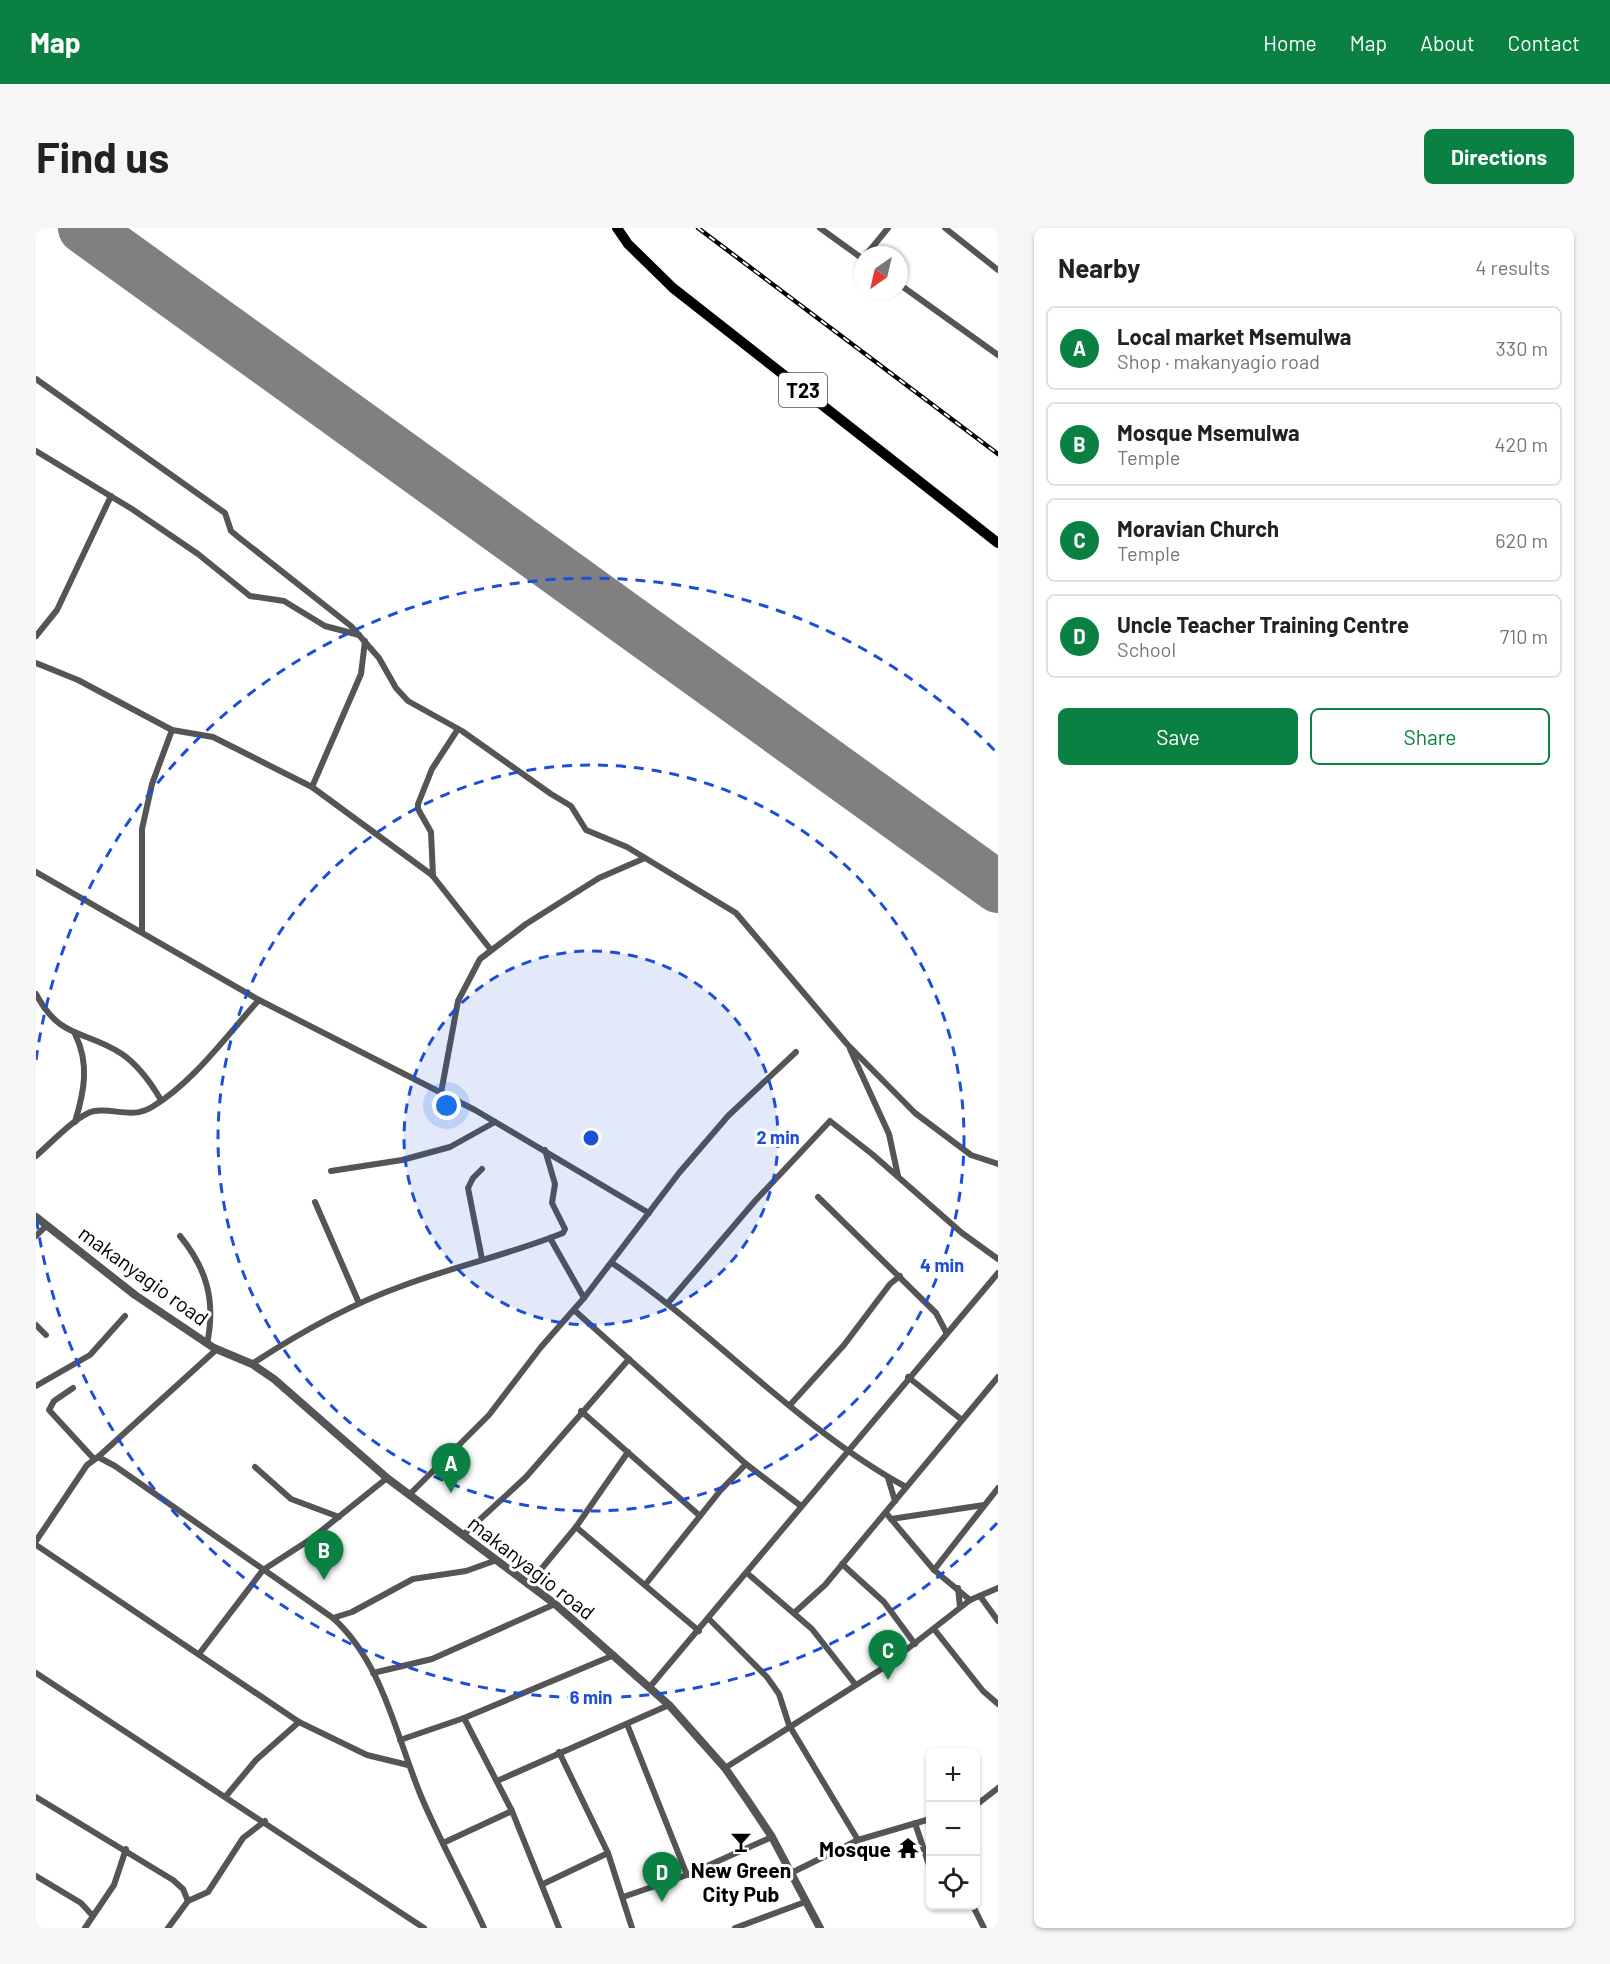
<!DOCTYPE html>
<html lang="en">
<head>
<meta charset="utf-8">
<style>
  body { margin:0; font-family:Barlow,sans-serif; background:#f6f6f6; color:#222 }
  .controls { position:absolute; right:18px; bottom:18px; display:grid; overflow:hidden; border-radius:9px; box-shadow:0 2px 4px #0004 }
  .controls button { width:54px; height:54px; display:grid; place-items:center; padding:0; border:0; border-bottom:2px solid #e0e0e0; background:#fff; color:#222; font:30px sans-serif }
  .compass { position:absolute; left:818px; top:18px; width:54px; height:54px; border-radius:50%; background:#fff; box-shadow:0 2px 4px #0004; rotate:214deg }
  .you { position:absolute; left:411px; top:878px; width:21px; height:21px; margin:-15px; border:4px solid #fff; border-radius:50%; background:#1a73e8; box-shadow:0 0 0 9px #1a73e833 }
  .badge { display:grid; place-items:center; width:39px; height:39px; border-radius:50%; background:#0b8043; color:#fff; font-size:20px; font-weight:700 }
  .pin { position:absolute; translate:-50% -50px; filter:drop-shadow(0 2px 3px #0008) }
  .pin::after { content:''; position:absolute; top:32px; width:21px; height:18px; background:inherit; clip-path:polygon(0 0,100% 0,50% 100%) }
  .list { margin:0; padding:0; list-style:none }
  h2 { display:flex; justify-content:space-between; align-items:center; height:78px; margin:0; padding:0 24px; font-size:26px }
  h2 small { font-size:20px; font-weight:400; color:#767676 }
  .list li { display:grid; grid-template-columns:39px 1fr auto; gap:18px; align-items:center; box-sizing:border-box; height:84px; margin:0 12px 12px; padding:0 12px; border:2px solid #e0e0e0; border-radius:9px }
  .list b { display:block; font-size:22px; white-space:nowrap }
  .list p { margin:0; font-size:20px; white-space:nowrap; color:#767676 }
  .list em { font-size:20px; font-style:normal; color:#767676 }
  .actions { display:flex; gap:12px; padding:18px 24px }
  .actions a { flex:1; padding:14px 0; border:2px solid #0b8043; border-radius:9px; text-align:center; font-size:21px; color:#0b8043 }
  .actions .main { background:#0b8043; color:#fff }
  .icon { flex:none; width:33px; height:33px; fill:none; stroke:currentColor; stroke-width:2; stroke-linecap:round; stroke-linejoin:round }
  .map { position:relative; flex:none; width:962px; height:1700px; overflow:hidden; border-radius:9px }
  header { display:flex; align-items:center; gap:36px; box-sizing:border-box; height:84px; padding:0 30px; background:#0b8043; color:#fff }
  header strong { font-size:28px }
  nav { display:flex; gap:33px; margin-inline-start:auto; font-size:21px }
  .intro { display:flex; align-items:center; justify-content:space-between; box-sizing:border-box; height:144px; padding:0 36px }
  h1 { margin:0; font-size:42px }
  .button { padding:15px 27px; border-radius:9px; background:#0b8043; color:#fff; font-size:21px; font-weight:700 }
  main { display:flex; gap:36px; padding:0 36px }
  aside { flex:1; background:#fff; border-radius:9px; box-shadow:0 2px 4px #0004 }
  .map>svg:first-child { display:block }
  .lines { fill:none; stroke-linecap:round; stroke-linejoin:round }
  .runway { stroke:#808080; stroke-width:52 }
  .minor { stroke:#555; stroke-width:6 }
  .tertiary { stroke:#555; stroke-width:8 }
  .primary { stroke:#000; stroke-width:10 }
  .rail-casing { stroke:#000; stroke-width:4.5 }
  .rail { stroke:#fff; stroke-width:2; stroke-dasharray:7; stroke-linecap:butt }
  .ring { fill:none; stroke:#1d4ed8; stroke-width:3; stroke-dasharray:10 8 }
  .labels { text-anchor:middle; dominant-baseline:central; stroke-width:6; stroke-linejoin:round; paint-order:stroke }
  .shield { fill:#fff; stroke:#4c4c4c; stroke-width:1.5 }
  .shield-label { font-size:20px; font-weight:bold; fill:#000 }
  .street-label { font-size:21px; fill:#000; stroke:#fff }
  .poi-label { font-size:21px; font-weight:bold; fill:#000; stroke:#fff; text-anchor:end }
  .centre { fill:#1d4ed8; stroke:#fff; stroke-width:3 }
  .ring-label { font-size:18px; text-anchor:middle; font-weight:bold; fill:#1d4ed8; stroke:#fff; stroke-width:6; stroke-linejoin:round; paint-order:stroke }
</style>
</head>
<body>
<header>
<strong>Map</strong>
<nav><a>Home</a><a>Map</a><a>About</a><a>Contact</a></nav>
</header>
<div class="intro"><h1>Find us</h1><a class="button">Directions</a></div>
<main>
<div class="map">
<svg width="962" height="1700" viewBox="0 0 962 1700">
  <rect width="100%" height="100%" fill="#fff"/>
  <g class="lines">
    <polyline class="runway" points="48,0 962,659"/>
    <g class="minor">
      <polyline points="784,0 827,31"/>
      <polyline points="909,0 962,42"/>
      <polyline points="830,27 852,0"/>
      <polyline points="863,56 962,127"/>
      <polyline points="0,151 189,285 195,303 201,308 315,398 343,430 360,460 372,473 426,503 515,566 535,578 550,602 591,619 700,685 811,816 879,885 935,927 962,936"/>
      <polyline points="0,223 96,281 162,326 214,368 248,373 289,398 323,407"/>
      <polyline points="0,408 21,382 75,268"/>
      <polyline points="0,435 42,452 136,502 177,509 276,559 396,647 455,722"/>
      <polyline points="276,559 325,446 329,413"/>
      <polyline points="0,644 223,772 439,882 613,985"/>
      <polyline points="397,648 395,604 382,581 382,576 396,541 422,501"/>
      <polyline points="106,703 106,601 116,556 136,502"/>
      <path d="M0 766C24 812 50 802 86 826 102 837 115 855 125 872"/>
      <polyline points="814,821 853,906 862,948"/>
      <polyline points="405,865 422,773 444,731 490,696 563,650 609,630"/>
      <path d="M39 894C48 864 54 836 39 806"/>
      <path d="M0 928C13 917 42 886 58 883 79 880 96 891 116 879 157 855 191 807 223 772"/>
      <polyline points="446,941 437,950 432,960 446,1031"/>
      <polyline points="295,943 366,932 414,919 459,894"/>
      <polyline points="782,969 900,1085 910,1104"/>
      <polyline points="279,974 323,1075"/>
      <polyline points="0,1008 10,998"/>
      <path d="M144 1008C171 1041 180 1073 171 1116"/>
      <polyline points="514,1010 548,1070"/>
      <path d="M576 1035C678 1104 762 1200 870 1259"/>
      <polyline points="632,1075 719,973 794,893 836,926 926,1005 962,1031"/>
      <polyline points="538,1082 710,1236 765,1278"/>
      <polyline points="0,1097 10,1107"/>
      <path d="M216 1136C263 1105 313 1077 366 1058 419 1038 475 1026 527 1005L529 1001 516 975 519 956 509 922"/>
      <polyline points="872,1149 926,1192"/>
      <polyline points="0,1158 54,1127 89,1088"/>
      <polyline points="37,1160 18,1173 13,1182 58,1231"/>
      <polyline points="754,1177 808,1117 854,1056 864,1048"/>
      <polyline points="545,1183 664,1288"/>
      <polyline points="62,1229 181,1121"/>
      <polyline points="219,1239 255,1271 303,1289"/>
      <polyline points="852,1250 859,1273"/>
      <polyline points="373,1267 453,1187 505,1119 548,1070 643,945 692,888 760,824"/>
      <polyline points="850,1285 898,1342 934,1372"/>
      <polyline points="855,1291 948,1277"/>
      <polyline points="540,1299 663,1403"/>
      <polyline points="427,1307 490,1249 593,1131"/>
      <path d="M0 1313 51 1237 62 1229 79 1238 297 1390C347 1435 360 1508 385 1568 404 1613 428 1656 448 1700"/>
      <polyline points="0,1317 263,1494 331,1527 372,1537"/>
      <polyline points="806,1336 848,1374 879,1416"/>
      <polyline points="898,1342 962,1260"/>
      <polyline points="711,1345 776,1401 819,1456"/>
      <polyline points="492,1357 540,1299 592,1224"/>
      <polyline points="609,1357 684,1263 710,1236"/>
      <polyline points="922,1360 924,1379"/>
      <polyline points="944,1368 962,1393"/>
      <polyline points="758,1385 789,1357 962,1149"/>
      <polyline points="297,1390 316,1384 377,1351 430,1343 458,1333"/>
      <polyline points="673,1391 731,1449 743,1466 753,1497 822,1612"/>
      <polyline points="898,1401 947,1463 962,1476"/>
      <polyline points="163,1426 227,1342 275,1311 351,1250"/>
      <polyline points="0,1445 388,1700"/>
      <polyline points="337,1445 396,1431 519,1376"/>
      <polyline points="613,1460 962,1045"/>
      <polyline points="428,1490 476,1583 523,1700"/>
      <polyline points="591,1496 651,1647"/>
      <polyline points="364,1512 428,1490 578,1427"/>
      <polyline points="523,1524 572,1625 596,1700"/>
      <polyline points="689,1540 847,1440 934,1372 962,1360"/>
      <polyline points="461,1553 633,1477"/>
      <polyline points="190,1568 220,1532 263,1494"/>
      <polyline points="0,1569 137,1652 147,1661 152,1673"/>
      <polyline points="939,1578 962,1560"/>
      <polyline points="879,1595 894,1640"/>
      <polyline points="407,1615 476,1583"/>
      <polyline points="755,1645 822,1612 894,1591"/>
      <polyline points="0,1648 45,1675 56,1687"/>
      <polyline points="507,1656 572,1625"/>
      <polyline points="587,1669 651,1647 736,1609"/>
      <polyline points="937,1678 948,1700"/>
      <polyline points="49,1700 78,1657 90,1621"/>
      <polyline points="132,1700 152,1673 172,1664 207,1610 229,1593"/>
      <polyline points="699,1700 769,1674"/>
    </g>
    <polyline class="tertiary" points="0,989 99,1067 178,1120 216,1136 238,1151 351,1250 519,1376 633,1477 689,1540 712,1573 736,1609 784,1700"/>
    <polyline class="primary" points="581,0 592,16 637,60 962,315"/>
    <defs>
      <polyline id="rail" points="662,0 962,226"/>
    </defs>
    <use href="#rail" class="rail-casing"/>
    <use href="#rail" class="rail"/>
  </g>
  <circle cx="555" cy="910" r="187" fill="#1d4ed8" fill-opacity=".12"/>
  <g class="ring">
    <circle cx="555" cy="910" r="187"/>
    <circle cx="555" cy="910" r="373"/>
    <path d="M961 1295A560 560 0 0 1 0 988M0 832A560 560 0 0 1 961 525"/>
  </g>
  <defs>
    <symbol id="bar-bare" viewBox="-9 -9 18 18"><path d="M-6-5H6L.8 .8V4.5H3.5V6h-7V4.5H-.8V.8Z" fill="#000" stroke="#fff" stroke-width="2.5" paint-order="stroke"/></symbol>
    <symbol id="temple-bare" viewBox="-9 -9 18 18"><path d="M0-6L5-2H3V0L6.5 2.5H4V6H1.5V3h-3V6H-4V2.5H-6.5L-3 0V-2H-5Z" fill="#000" stroke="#fff" stroke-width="2.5" paint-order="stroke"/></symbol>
  </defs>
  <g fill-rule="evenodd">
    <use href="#bar-bare" x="690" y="1599" width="30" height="30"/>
    <use href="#temple-bare" x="857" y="1605" width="30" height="30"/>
  </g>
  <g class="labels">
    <rect class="shield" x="743" y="145" width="48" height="34" rx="4.5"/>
    <g class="shield-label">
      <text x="767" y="162">T23</text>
    </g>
    <g class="street-label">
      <text transform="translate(108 1047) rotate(36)">makanyagio road</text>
      <text transform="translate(496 1339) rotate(38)">makanyagio road</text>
    </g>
    <g class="poi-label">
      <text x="855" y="1620">Mosque</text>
      <text x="705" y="1641" text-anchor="middle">New Green<tspan x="705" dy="24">City Pub</tspan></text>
    </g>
  </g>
  <circle cx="555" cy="910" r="9" class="centre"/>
  <g class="ring-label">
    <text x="742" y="916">2 min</text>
    <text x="906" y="1044">4 min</text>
    <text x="555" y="1476">6 min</text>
  </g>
</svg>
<div class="controls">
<button>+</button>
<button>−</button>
<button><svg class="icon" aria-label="locate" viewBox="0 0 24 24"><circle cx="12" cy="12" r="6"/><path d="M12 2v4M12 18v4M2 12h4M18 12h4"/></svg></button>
</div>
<svg class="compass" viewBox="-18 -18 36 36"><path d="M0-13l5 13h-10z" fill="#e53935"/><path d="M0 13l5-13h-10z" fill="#767676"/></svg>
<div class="you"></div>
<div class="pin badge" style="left:415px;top:1265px">A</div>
<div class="pin badge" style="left:288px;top:1352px">B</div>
<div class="pin badge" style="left:852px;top:1452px">C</div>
<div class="pin badge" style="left:626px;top:1674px">D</div>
</div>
<aside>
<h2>Nearby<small>4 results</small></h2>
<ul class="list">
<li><span class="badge">A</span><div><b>Local market Msemulwa</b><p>Shop · makanyagio road</p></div><em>330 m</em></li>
<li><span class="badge">B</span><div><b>Mosque Msemulwa</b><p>Temple</p></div><em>420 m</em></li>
<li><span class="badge">C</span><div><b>Moravian Church</b><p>Temple</p></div><em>620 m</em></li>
<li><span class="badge">D</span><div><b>Uncle Teacher Training Centre</b><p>School</p></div><em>710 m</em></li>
</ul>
<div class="actions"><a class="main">Save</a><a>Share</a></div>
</aside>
</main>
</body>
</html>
